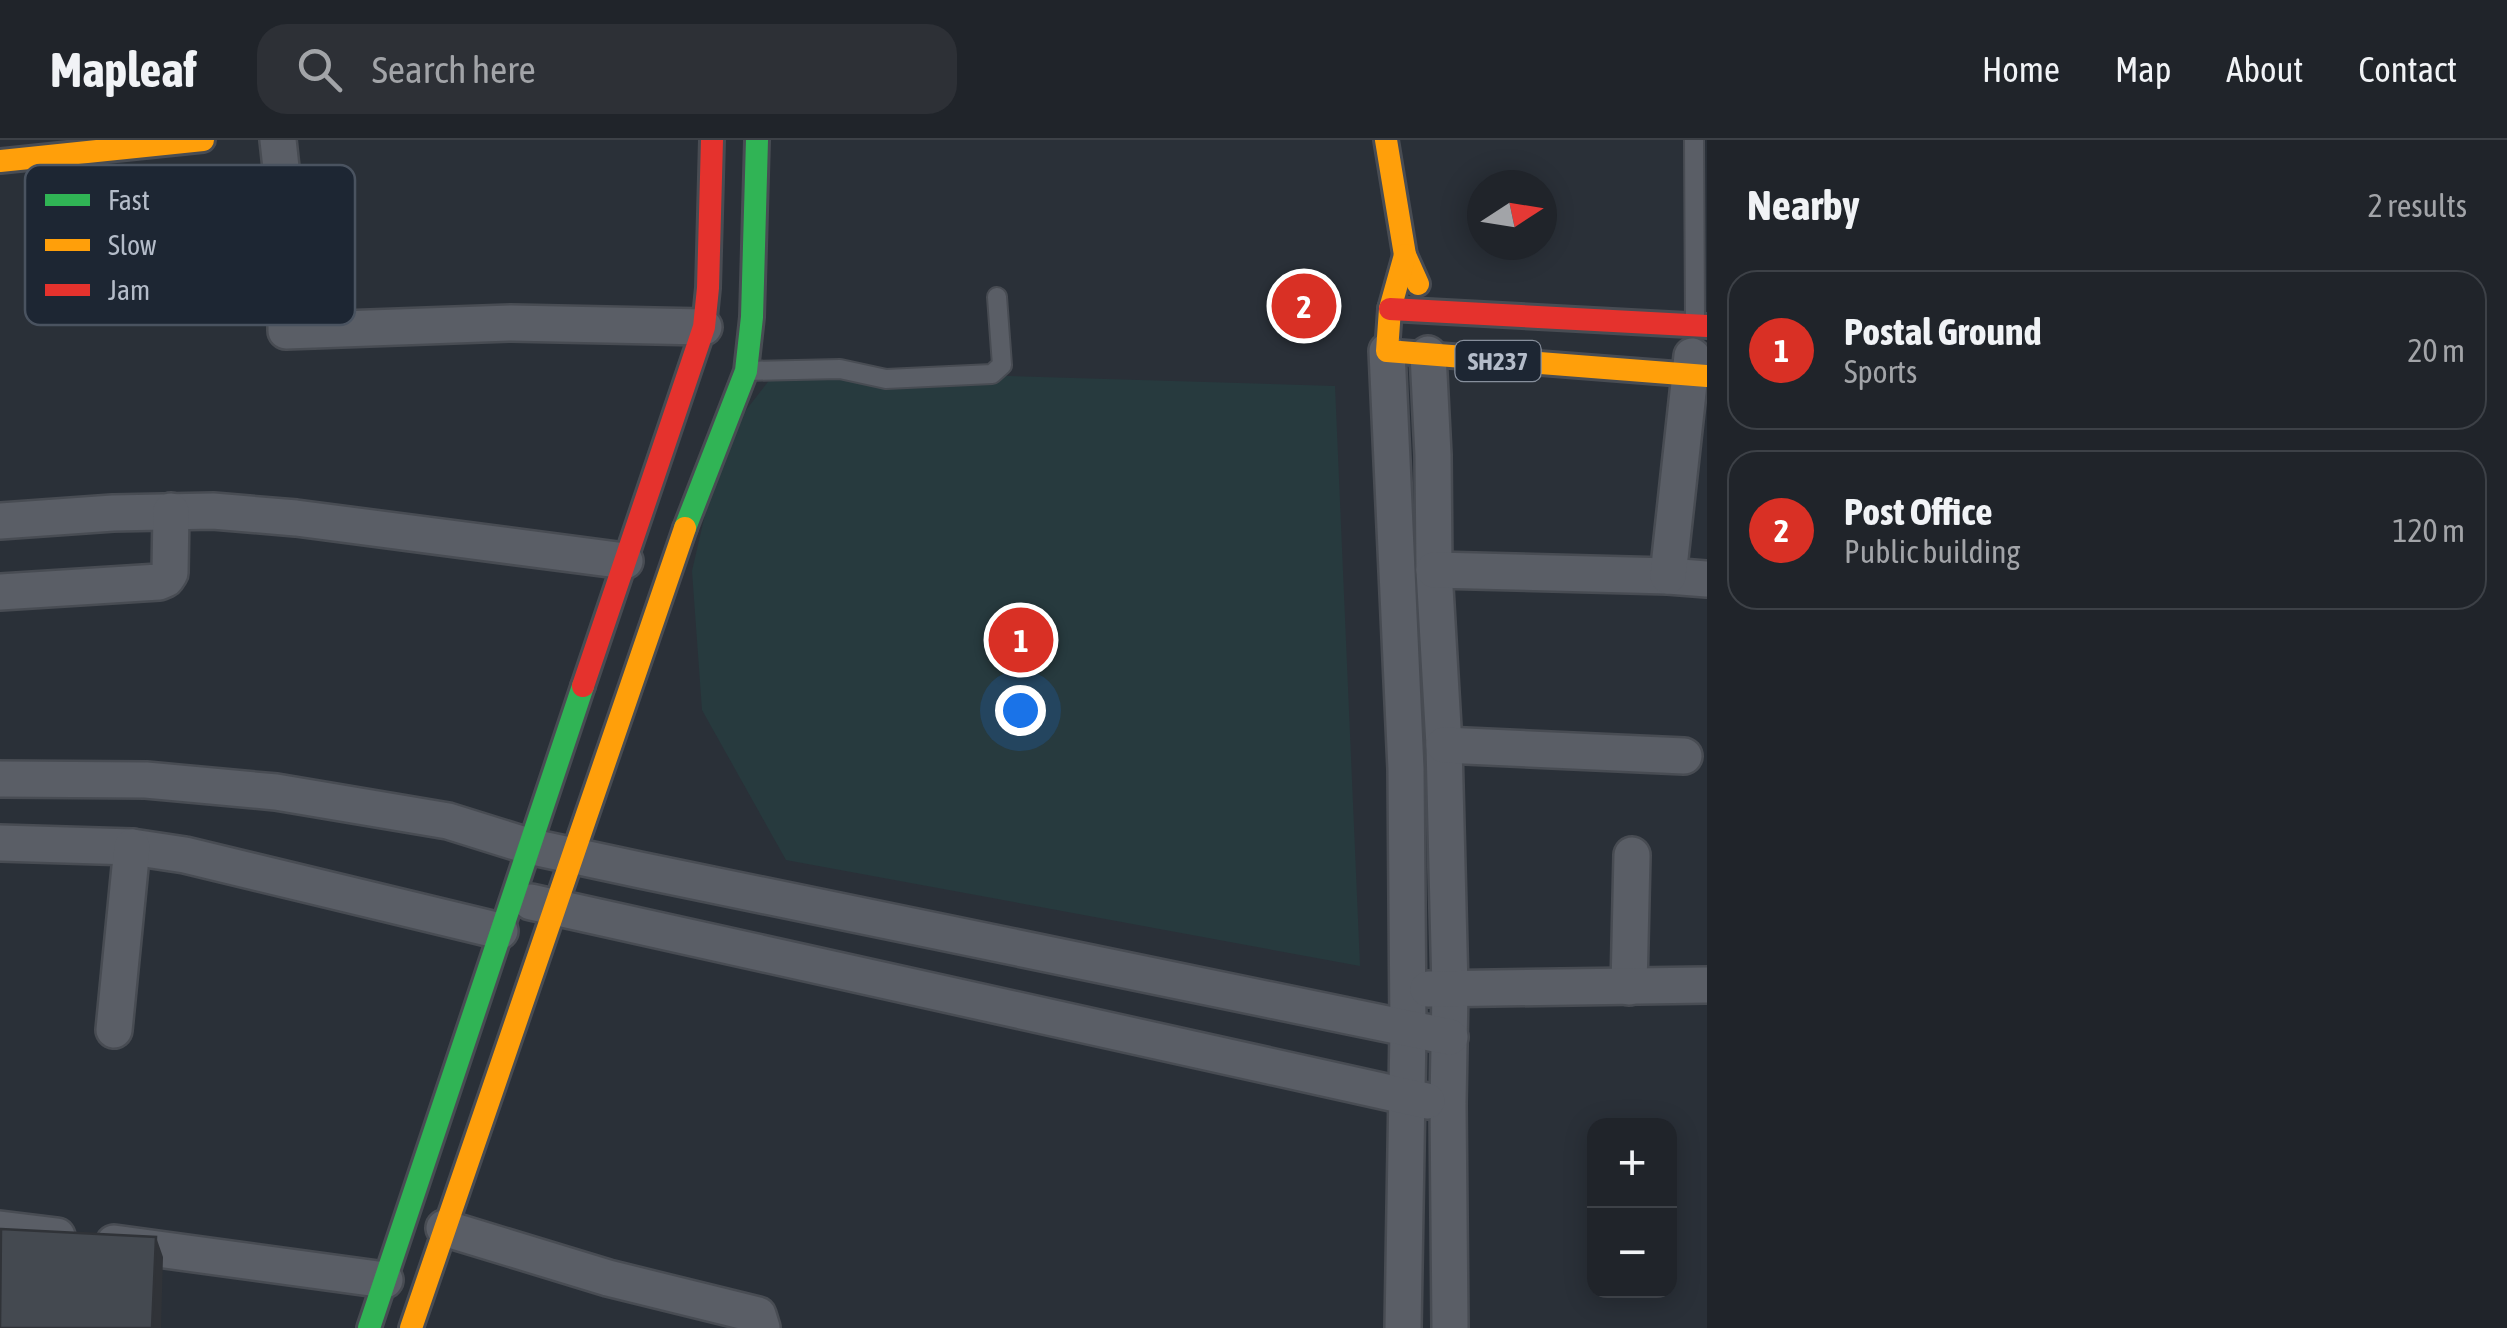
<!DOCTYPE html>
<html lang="en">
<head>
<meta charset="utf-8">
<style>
  body { margin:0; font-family:"Asap Condensed",sans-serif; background:#2d3036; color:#f1f3f6 }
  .controls { position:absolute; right:30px; bottom:30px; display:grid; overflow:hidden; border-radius:20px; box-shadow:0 5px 25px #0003 }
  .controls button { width:90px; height:90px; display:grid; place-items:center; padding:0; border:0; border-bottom:2px solid #3d4147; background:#20242a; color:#f1f3f6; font:50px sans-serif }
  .compass { position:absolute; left:1467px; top:30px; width:90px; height:90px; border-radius:50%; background:#20242a; box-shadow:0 5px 25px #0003; rotate:78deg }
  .you { position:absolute; left:1020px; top:570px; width:35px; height:35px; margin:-25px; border:8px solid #fff; border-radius:50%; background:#1a73e8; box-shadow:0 0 0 15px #1a73e833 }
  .badge { display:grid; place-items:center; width:65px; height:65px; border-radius:50%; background:#d93025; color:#fff; font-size:32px; font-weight:700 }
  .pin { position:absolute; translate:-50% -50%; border:5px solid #fff; box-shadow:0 2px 10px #0006 }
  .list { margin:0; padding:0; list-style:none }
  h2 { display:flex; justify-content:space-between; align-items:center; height:130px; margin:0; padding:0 40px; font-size:42px }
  h2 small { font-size:32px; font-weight:400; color:#a2a4a8 }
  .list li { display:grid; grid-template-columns:65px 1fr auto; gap:30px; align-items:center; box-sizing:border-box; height:160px; margin:0 20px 20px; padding:0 20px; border:2px solid #3d4147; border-radius:30px }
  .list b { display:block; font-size:38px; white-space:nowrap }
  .list p { margin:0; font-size:32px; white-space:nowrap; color:#a2a4a8 }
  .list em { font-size:32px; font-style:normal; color:#a2a4a8 }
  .icon { flex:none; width:55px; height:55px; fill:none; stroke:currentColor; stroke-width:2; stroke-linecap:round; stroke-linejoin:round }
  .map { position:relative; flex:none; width:1707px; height:1188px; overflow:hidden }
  header { display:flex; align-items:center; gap:60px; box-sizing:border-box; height:140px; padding:0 50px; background:#20242a; border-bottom:2px solid #3d4147 }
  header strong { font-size:48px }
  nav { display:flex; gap:55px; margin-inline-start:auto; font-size:35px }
  .search { width:700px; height:90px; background:#2d3036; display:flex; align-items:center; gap:25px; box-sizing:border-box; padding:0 35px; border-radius:30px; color:#a2a4a8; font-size:38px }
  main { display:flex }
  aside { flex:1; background:#20242a }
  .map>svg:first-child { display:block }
  .green { fill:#273a3e }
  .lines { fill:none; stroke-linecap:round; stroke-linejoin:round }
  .lane-casing { stroke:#484c53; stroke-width:22 }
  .street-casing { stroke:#484c53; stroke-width:40 }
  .fast-casing { stroke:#484c53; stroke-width:28 }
  .slow-casing { stroke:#484c53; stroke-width:28 }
  .jam-casing { stroke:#484c53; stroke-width:28 }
  .lane { stroke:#5a5e66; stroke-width:18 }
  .street { stroke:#5a5e66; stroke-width:35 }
  .fast { stroke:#30b455; stroke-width:22 }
  .slow { stroke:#ff9f0a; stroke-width:22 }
  .jam { stroke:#e5322d; stroke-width:22 }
  .shaded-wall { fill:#303338 }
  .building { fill:#444950; stroke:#303338; stroke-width:2.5 }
  .labels { text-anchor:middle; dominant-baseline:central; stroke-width:8; stroke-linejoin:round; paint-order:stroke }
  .shield { fill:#1d2633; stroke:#878f9c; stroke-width:2.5 }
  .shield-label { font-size:25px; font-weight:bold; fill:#b4bcc9 }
  .key { fill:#1d2633; stroke:#4a5360; stroke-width:2.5 }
  .key-label { font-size:28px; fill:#b4bcc9 }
</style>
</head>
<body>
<header>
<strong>Mapleaf</strong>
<div class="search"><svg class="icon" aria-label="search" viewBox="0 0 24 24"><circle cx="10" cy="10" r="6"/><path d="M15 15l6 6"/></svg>Search here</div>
<nav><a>Home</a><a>Map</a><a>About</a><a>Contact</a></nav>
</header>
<main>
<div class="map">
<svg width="1707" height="1188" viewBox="0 0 1707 1188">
  <rect width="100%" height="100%" fill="#2a3038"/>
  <polygon class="green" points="778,229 1335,246 1360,826 786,720 702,570 692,431 722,301"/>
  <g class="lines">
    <defs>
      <g id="lane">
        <polyline points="1694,0 1695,179"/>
        <polyline points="746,231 840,229 886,239 992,234 1002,225 997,157"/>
      </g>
      <g id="street">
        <polyline points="278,0 287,83 286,191 511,183 704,187"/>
        <polyline points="1387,211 1406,629 1408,890 1403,1188"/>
        <polyline points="1428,214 1433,315 1434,430 1444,605 1450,849 1448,964 1450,1188"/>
        <polyline points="0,381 113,373 213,371 296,378 625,421"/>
        <polyline points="1434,430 1668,436 1707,439"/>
        <polyline points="1668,436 1692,216"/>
        <polyline points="0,452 159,442 166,439 170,433 171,371"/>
        <polyline points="1444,605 1684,616"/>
        <polyline points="0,639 146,640 276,652 448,681 528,706 640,730 1450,897"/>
        <polyline points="0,703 132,707 185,715 500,791"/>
        <polyline points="531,762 1427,961"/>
        <polyline points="1629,847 1632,715"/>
        <polyline points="1428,849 1707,845"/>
        <polyline points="114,890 132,707"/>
        <polyline points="444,1088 608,1138 758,1175 762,1188"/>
        <polyline points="0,1089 57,1096"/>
        <polyline points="114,1103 385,1140"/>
      </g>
      <g id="fast">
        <polyline points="685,388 746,231 752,177 757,0"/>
        <polyline points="369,1188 583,546"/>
      </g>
      <g id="slow">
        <polyline points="1386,0 1405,115 1418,144"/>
        <polyline points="0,21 203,0"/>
        <polyline points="1405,115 1390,169 1387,211 1707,236"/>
        <polyline points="411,1188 685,388"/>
      </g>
      <g id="jam">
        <polyline points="1390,169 1707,186"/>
        <polyline points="583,546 704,187 708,148 712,0"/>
      </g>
    </defs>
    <use href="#lane" class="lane-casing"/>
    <use href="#street" class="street-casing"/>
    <use href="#fast" class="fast-casing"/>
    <use href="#slow" class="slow-casing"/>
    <use href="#jam" class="jam-casing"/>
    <use href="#lane" class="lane"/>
    <use href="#street" class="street"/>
    <use href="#fast" class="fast"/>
    <use href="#slow" class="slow"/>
    <use href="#jam" class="jam"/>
  </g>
  <polygon class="shaded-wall" points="156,1097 163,1117 161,1188 152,1188"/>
  <polygon class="building" points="1,1089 156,1097 152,1188 0,1188"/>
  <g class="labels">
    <rect class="shield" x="1455.5" y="201" width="85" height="40" rx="8"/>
    <g class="shield-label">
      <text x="1498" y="221">SH237</text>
    </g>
  </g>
  <rect x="25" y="25" width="330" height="160" rx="15" class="key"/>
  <rect x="45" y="54" width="45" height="12" fill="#30b455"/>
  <rect x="45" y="99" width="45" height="12" fill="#ff9f0a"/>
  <rect x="45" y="144" width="45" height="12" fill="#e5322d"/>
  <g class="key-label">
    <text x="108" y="70">Fast</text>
    <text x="108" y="115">Slow</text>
    <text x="108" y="160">Jam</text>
  </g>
</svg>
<div class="controls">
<button>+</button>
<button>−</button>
</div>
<svg class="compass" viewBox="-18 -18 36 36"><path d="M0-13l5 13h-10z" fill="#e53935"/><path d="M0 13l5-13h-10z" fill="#a2a4a8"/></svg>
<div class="you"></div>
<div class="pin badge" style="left:1021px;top:500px">1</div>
<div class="pin badge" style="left:1304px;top:166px">2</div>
</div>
<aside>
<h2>Nearby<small>2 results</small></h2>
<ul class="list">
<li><span class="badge">1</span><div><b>Postal Ground</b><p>Sports</p></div><em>20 m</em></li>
<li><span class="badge">2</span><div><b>Post Office</b><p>Public building</p></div><em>120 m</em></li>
</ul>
</aside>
</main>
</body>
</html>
